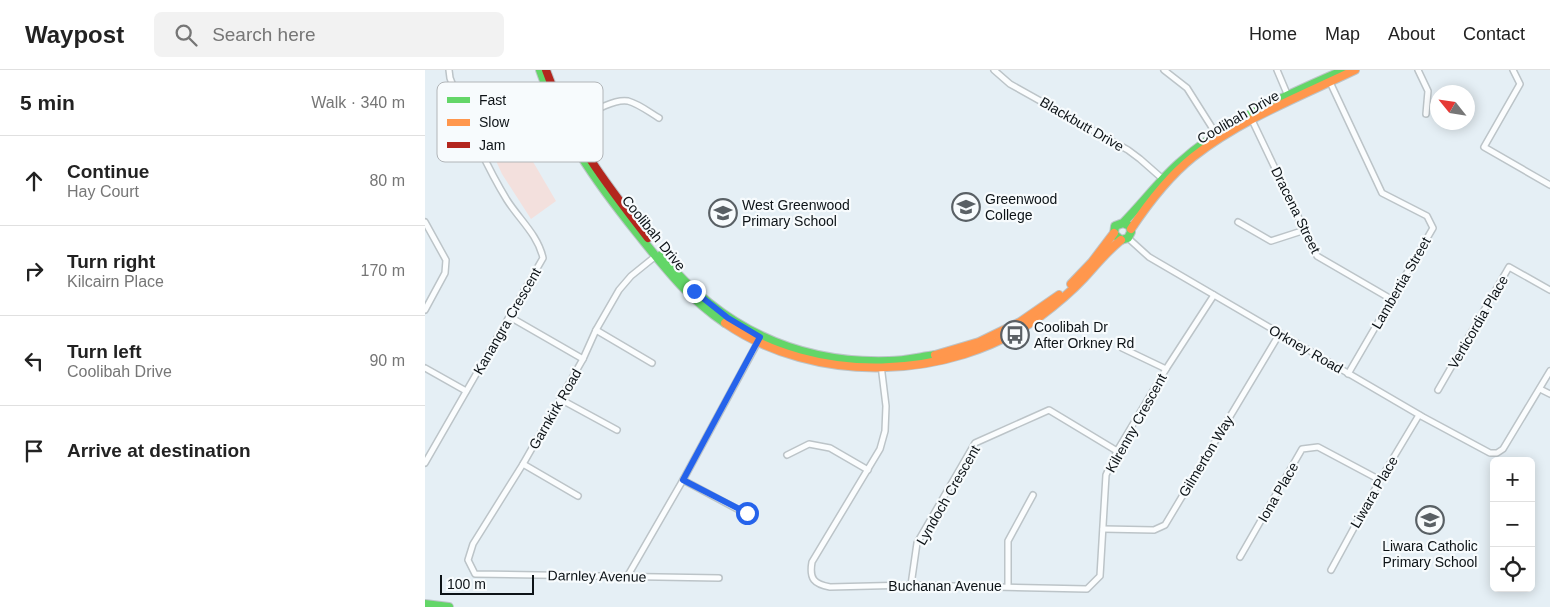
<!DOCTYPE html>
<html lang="en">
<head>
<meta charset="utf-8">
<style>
  body { margin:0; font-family:Arial,sans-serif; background:#f2f2f2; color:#222 }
  .controls { position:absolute; right:15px; bottom:15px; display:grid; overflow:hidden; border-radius:8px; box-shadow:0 2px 12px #0003 }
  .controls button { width:45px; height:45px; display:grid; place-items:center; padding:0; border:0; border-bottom:1px solid #e0e0e0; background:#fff; color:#222; font:25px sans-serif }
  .compass { position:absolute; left:1005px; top:15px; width:45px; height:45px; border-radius:50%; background:#fff; box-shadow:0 2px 12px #0003; rotate:300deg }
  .scale { position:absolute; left:15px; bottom:12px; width:94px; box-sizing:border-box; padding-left:5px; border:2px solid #0d1317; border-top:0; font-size:14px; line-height:18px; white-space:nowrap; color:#0d1317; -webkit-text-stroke:4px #f7fbfd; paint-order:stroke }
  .stop { position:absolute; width:15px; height:15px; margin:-11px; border:4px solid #2563eb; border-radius:50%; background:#fff }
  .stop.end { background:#2563eb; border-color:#fff; box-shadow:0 1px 5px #0008 }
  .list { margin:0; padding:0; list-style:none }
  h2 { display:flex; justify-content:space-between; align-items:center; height:65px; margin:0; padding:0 20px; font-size:21px }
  h2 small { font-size:16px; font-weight:400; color:#767676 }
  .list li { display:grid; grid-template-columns:32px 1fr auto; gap:15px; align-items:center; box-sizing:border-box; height:90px; padding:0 20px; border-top:1px solid #e0e0e0 }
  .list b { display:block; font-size:19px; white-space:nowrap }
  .list p { margin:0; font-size:16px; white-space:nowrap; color:#767676 }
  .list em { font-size:16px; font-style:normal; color:#767676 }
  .icon { flex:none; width:28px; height:28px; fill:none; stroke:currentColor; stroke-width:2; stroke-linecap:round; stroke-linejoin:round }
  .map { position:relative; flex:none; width:1125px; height:537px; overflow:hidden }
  header { display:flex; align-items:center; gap:30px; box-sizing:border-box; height:70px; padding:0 25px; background:#fff; border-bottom:1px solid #e0e0e0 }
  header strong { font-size:24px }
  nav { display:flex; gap:28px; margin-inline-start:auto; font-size:18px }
  .search { width:350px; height:45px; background:#f2f2f2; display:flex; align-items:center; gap:12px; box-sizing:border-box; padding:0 18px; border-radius:8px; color:#767676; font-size:19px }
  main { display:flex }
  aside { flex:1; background:#fff }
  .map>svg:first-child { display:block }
  .green { fill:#f3e0dd }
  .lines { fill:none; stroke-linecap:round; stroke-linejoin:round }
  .street-casing { stroke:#bcc4c8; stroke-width:8 }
  .fast-casing { stroke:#bcc4c8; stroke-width:10 }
  .slow-casing { stroke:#bcc4c8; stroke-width:10 }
  .jam-casing { stroke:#bcc4c8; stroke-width:10 }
  .street { stroke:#fbfdfe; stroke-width:5 }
  .fast { stroke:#63d668; stroke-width:8 }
  .slow { stroke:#ff974d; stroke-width:8 }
  .jam { stroke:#b3261e; stroke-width:8 }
  .route { stroke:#2563eb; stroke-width:6 }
  .labels { text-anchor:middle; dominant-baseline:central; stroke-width:4.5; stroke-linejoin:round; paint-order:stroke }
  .street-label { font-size:14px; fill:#0d1317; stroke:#f7fbfd }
  .poi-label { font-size:14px; fill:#0d1317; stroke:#f7fbfd; text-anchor:start }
  .key { fill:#f7fbfd; stroke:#b1b5b8; stroke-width:1 }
  .key-label { font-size:14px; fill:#0d1317 }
</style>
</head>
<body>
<header>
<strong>Waypost</strong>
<div class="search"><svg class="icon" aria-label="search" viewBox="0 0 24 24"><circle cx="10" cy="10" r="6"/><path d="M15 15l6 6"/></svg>Search here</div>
<nav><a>Home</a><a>Map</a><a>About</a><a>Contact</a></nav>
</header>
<main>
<aside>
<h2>5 min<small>Walk · 340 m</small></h2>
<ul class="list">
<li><svg class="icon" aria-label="ahead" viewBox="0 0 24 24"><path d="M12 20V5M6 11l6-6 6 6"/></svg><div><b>Continue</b><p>Hay Court</p></div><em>80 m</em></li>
<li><svg class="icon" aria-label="right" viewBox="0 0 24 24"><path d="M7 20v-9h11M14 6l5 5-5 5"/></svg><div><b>Turn right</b><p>Kilcairn Place</p></div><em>170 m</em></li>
<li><svg class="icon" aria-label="left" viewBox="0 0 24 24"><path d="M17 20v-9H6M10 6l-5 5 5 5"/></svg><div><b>Turn left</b><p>Coolibah Drive</p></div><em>90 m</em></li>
<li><svg class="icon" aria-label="arrive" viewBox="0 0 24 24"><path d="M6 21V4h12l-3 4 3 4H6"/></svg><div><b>Arrive at destination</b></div></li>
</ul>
</aside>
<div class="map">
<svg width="1125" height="537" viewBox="0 0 1125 537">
  <rect width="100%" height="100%" fill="#e5eff5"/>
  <polygon class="green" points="84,35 100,78 131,131 106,149 77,104 51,47"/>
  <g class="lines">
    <defs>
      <g id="street">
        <polyline points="569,0 585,14 703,80 715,89 740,111"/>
        <polyline points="739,0 762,18 793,67"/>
        <polyline points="852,0 863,26"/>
        <polyline points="993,0 1003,21 1001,44"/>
        <polyline points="1088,0 1095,14 1059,77 1125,115"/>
        <polyline points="904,10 957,123 1002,146 1008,158 923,304"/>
        <polyline points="826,48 892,186 966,229"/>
        <path d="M142 56C158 48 186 28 203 31 214 34 224 42 234 48"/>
        <polyline points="0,152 21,190 20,203 0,240"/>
        <polyline points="813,152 846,171 880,160"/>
        <polyline points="703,168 724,187 998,347 1065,383 1072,383 1078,379 1125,301"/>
        <polyline points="232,185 206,206 194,220 171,260 158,289 98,394 48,474 43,490 50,504 294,508"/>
        <polyline points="85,247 158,289"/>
        <polyline points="171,260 227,293"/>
        <polyline points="697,278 741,299"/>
        <path d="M456 295 461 336 460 361 455 379 387 492C384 509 389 514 405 517L486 515 662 519 675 506 681 405 692 381 741 299 789 225"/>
        <polyline points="0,298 41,321"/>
        <polyline points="1115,319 1125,324"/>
        <polyline points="1013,320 1084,197 1125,220"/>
        <polyline points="135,329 192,360"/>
        <polyline points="362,385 384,374 405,378 443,400"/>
        <path d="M0 393 118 188C113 165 94 149 82 130 58 91 41 50 25 8L24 0"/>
        <polyline points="98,394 153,426"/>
        <polyline points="258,410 329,448"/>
        <polyline points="678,459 729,460 740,455 855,263"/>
        <polyline points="815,487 877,379 893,377 955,410"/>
        <polyline points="906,500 955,410 994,345"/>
        <polyline points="202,507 258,410 334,270"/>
        <polyline points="486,515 492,473 550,373 624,340 692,381"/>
        <polyline points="583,516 583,471 608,425"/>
      </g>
      <g id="fast">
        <path d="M115 0C135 62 172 113 212 163 241 199 262 227 300 253"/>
        <path d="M698 153 705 156 706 162 703 168 696 170 689 164 690 156 698 153C717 134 733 112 753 94 801 50 861 26 919 0"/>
        <path d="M236 185C295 257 370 294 464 291 479 291 495 287 510 285"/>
        <polyline points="0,534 24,537"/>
      </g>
      <g id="slow">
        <path d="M706 159C724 132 743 107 768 87 816 49 876 26 930 0"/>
        <polyline points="646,214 667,192 689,163"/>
        <path d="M300 253C390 315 524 311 613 248 629 236 645 223 659 208 671 195 682 181 696 170"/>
        <polyline points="510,285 554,272 595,252 634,225"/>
      </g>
      <path id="jam" d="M121 0C143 65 181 114 223 168"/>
    </defs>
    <use href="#street" class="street-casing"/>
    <use href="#fast" class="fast-casing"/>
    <use href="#slow" class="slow-casing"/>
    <use href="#jam" class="jam-casing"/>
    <use href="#street" class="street"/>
    <use href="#fast" class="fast"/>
    <use href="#slow" class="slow"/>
    <use href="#jam" class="jam"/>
  </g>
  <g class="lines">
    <polyline class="route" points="269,221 303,248 335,267 258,410 322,443"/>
  </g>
  <defs>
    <symbol id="school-ring" viewBox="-11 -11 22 22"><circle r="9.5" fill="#f7fbfd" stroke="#596065" stroke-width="1.5"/><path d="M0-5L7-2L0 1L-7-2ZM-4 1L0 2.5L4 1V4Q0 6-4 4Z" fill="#596065"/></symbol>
    <symbol id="bus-ring" viewBox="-11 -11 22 22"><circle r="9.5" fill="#f7fbfd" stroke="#596065" stroke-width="1.5"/><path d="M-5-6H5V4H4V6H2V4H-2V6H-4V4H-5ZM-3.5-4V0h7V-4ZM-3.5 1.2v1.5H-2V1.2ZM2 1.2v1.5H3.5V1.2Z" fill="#596065"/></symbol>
  </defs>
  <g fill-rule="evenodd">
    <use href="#school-ring" x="525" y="121" width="32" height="32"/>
    <use href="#school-ring" x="282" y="127" width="32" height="32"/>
    <use href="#bus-ring" x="574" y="249" width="32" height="32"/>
    <use href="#school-ring" x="989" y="434" width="32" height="32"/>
  </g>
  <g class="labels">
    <g class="street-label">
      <text transform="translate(813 47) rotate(-30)">Coolibah Drive</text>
      <text transform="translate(657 54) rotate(30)">Blackbutt Drive</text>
      <text transform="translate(871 140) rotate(64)">Dracena Street</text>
      <text transform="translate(229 163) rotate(51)">Coolibah Drive</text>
      <text transform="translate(976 213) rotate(-60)">Lambertia Street</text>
      <text transform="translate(82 251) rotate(-60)">Kanangra Crescent</text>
      <text transform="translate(1053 252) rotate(-60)">Verticordia Place</text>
      <text transform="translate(881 279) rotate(30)">Orkney Road</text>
      <text transform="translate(130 339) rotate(-60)">Garnkirk Road</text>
      <text transform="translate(711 353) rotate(-61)">Kilrenny Crescent</text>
      <text transform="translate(781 386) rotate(-59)">Gilmerton Way</text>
      <text transform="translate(853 422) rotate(-60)">Iona Place</text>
      <text transform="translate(949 422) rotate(-60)">Liwara Place</text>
      <text transform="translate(523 425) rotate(-60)">Lyndoch Crescent</text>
      <text transform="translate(172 506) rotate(1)">Darnley Avenue</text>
      <text x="520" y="516">Buchanan Avenue</text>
    </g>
    <g class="poi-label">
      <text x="560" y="129">Greenwood<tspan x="560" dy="16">College</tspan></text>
      <text x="317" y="135">West Greenwood<tspan x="317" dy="16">Primary School</tspan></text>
      <text x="609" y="257">Coolibah Dr<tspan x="609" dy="16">After Orkney Rd</tspan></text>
      <text x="1005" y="476" text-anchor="middle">Liwara Catholic<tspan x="1005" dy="16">Primary School</tspan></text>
    </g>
  </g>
  <rect x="12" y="12" width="166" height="80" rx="8" class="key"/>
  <rect x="22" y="27" width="23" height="6" fill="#63d668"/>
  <rect x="22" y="49" width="23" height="7" fill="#ff974d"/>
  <rect x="22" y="72" width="23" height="6" fill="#b3261e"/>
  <g class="key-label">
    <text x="54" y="35">Fast</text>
    <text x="54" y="57">Slow</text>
    <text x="54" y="80">Jam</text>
  </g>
</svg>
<div class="controls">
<button>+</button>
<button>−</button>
<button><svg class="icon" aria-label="locate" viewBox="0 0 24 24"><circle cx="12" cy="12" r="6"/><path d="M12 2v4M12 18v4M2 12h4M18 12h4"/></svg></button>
</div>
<svg class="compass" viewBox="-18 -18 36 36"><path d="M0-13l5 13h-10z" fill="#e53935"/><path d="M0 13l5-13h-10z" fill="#767676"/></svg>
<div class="scale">100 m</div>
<div class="stop" style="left:322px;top:443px"></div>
<div class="stop end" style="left:269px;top:221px"></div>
</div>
</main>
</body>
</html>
